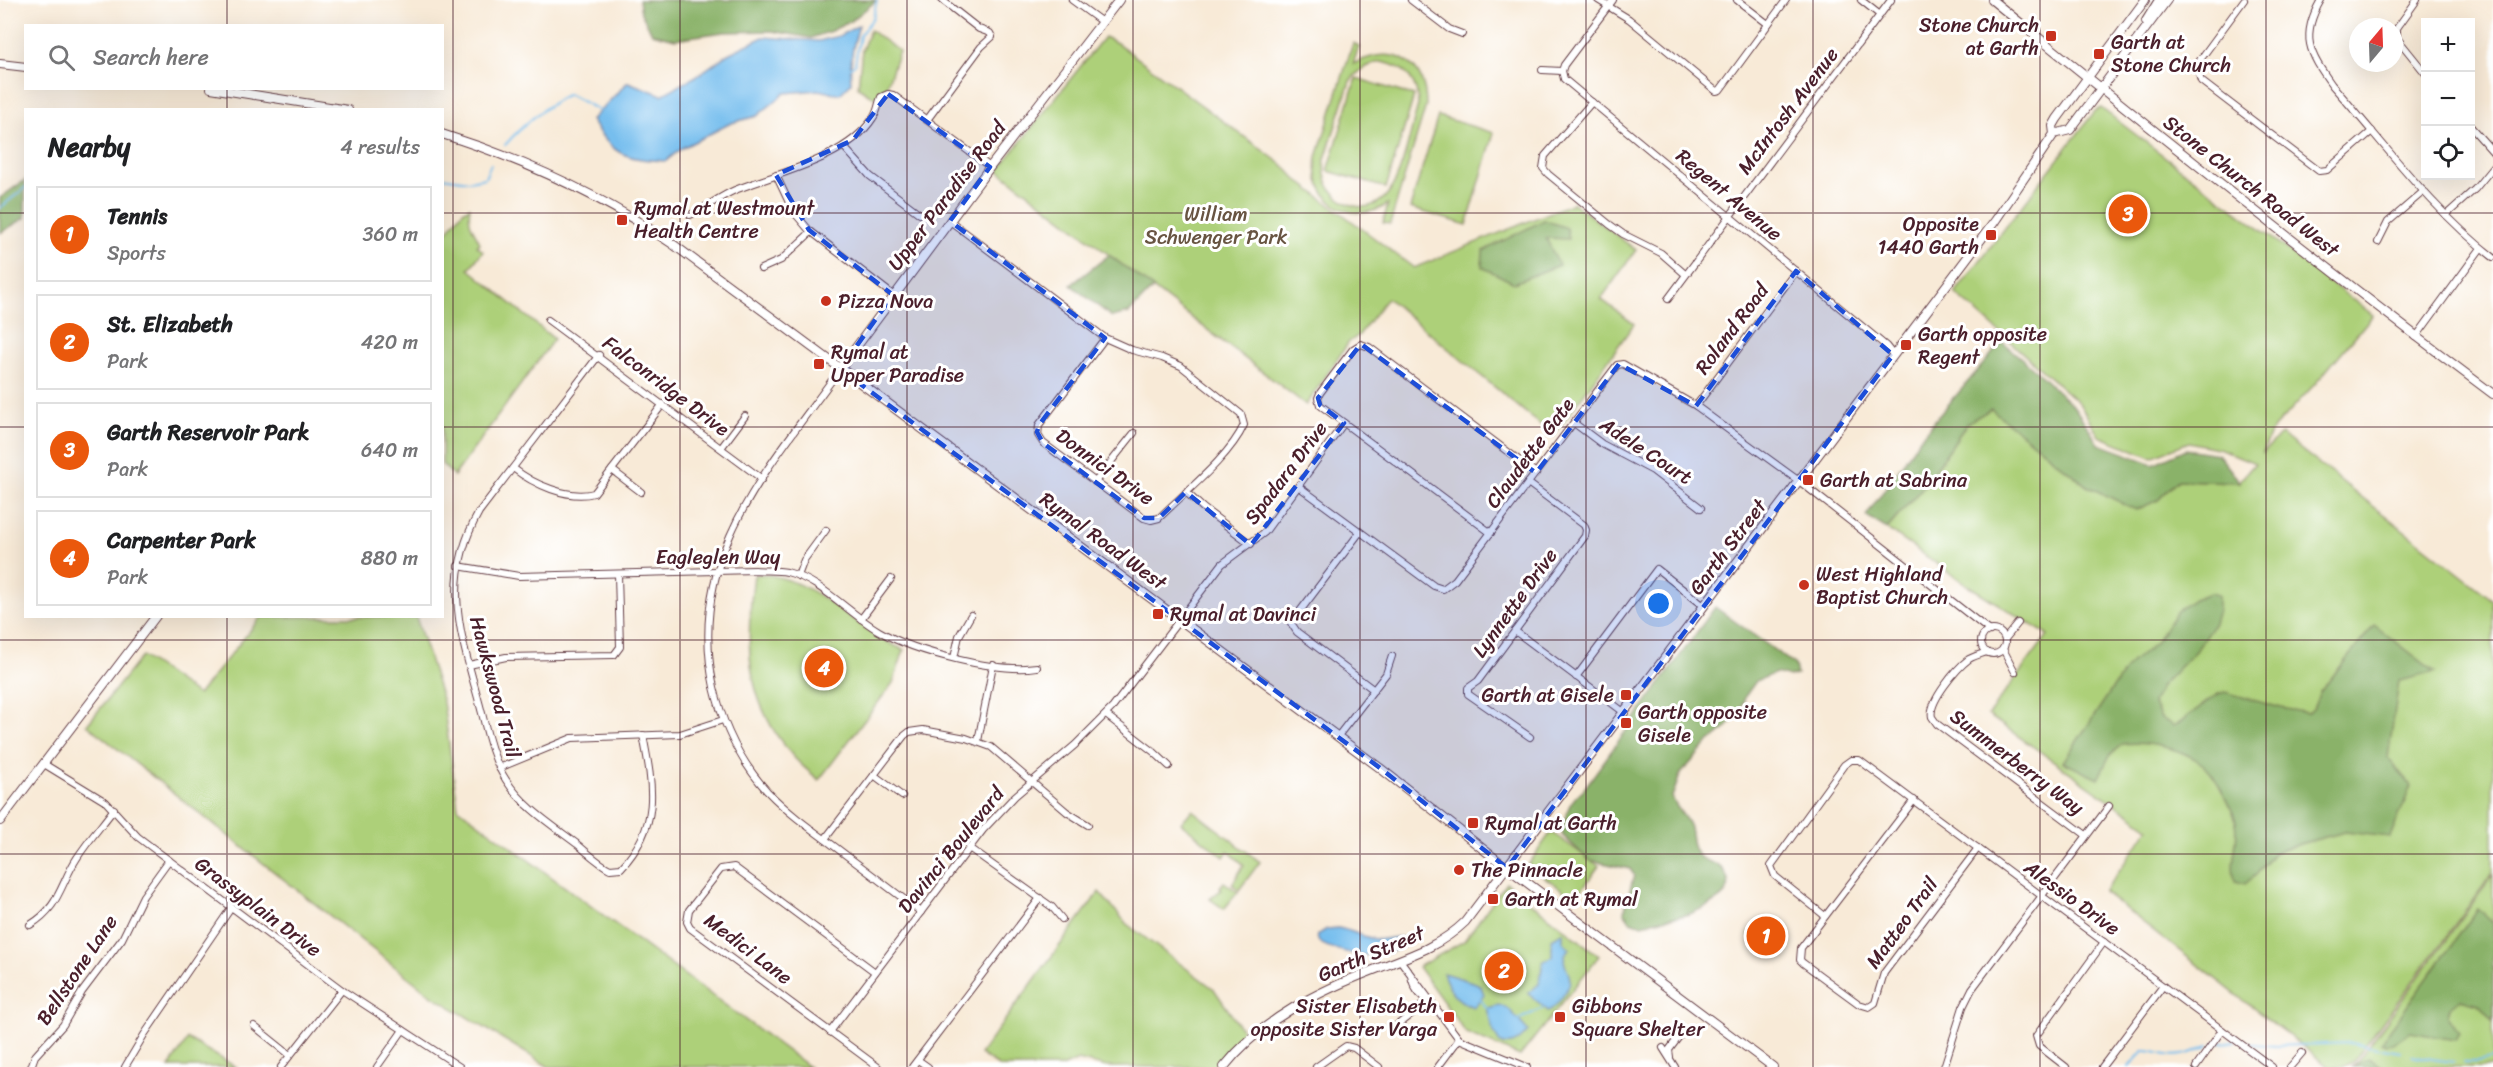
<!DOCTYPE html>
<html lang="en">
<head>
<meta charset="utf-8">
<style>
  body { margin:0; font-family:Sriracha,sans-serif; background:#f2f2f2; color:#202124 }
  .controls { position:absolute; right:18px; top:18px; display:grid; overflow:hidden; border-radius:0px; box-shadow:0 6px 24px #0002 }
  .controls button { width:54px; height:54px; display:grid; place-items:center; padding:0; border:0; border-bottom:2px solid #e0e0e0; background:#fff; color:#202124; font:30px sans-serif }
  .compass { position:absolute; left:2349px; top:18px; width:54px; height:54px; border-radius:50%; background:#fff; box-shadow:0 6px 24px #0002; rotate:19deg }
  .you { position:absolute; left:1659px; top:604px; width:21px; height:21px; margin:-15px; border:4px solid #fff; border-radius:50%; background:#1a73e8; box-shadow:0 0 0 9px #1a73e833 }
  .badge { display:grid; place-items:center; width:39px; height:39px; border-radius:50%; background:#ea580c; color:#fff; font-size:20px; font-weight:700 }
  .pin { position:absolute; translate:-50% -50%; border:3px solid #fff; box-shadow:0 2px 6px #0006 }
  .list { margin:0; padding:0; list-style:none }
  h2 { display:flex; justify-content:space-between; align-items:center; height:78px; margin:0; padding:0 24px; font-size:26px }
  h2 small { font-size:20px; font-weight:400; color:#757577 }
  .list li { display:grid; grid-template-columns:39px 1fr auto; gap:18px; align-items:center; box-sizing:border-box; height:96px; margin:0 12px 12px; padding:0 12px; border:2px solid #e0e0e0; border-radius:0px }
  .list b { display:block; font-size:22px; white-space:nowrap }
  .list p { margin:0; font-size:20px; white-space:nowrap; color:#757577 }
  .list em { font-size:20px; font-style:normal; color:#757577 }
  .icon { flex:none; width:33px; height:33px; fill:none; stroke:currentColor; stroke-width:2; stroke-linecap:round; stroke-linejoin:round }
  .map { position:relative; flex:none; width:2493px; height:1067px; overflow:hidden }
  .search { position:absolute; background:#fff; box-shadow:0 6px 24px #0002; left:24px; top:24px; width:420px; height:66px; display:flex; align-items:center; gap:15px; box-sizing:border-box; padding:0 21px; border-radius:0px; color:#757577; font-size:22px }
  .panel { position:absolute; background:#fff; box-shadow:0 6px 24px #0002; left:24px; top:108px; width:420px; height:510px; border-radius:0px }
  .map>svg:first-child { display:block }
  .green { fill:#add079; stroke:#7c7852; stroke-width:1.5; fill-rule:evenodd }
  .forest { fill:#8ab269; stroke:#6a684a; stroke-width:1.5 }
  .water { fill:#76beee; stroke:#606e8c; stroke-width:1.5 }
  .lines { fill:none; stroke-linecap:round; stroke-linejoin:round }
  .stream { stroke:#76beee; stroke-width:2 }
  .street-casing { stroke:#643d45; stroke-width:8 }
  .secondary-casing { stroke:#643d45; stroke-width:10 }
  .street { stroke:#fff; stroke-width:6 }
  .secondary { stroke:#fff; stroke-width:8 }
  .marked { fill:#1d4ed8; fill-opacity:0.2; stroke:#1d4ed8; stroke-width:4.5; stroke-dasharray:12 8; stroke-linejoin:round }
  .grid { fill:none; stroke:#4a1f2b; stroke-width:1.5; stroke-opacity:0.55 }
  .poi-dot { fill:#c8321e; stroke:#fff; stroke-width:2 }
  .labels { text-anchor:middle; dominant-baseline:central; stroke-width:6; stroke-linejoin:round; paint-order:stroke }
  .poi-label { font-size:20px; fill:#4a1f2b; stroke:#fff; text-anchor:start }
  .street-label { font-size:20px; fill:#4a1f2b; stroke:#fff }
  .park-label { font-size:20px; fill:#685442; stroke:#fff }
</style>
</head>
<body>
<div class="map">
<svg width="2493" height="1067" viewBox="0 0 2493 1067">
  <rect width="100%" height="100%" fill="#fff"/>
  <filter id="ink" filterUnits="userSpaceOnUse"><feTurbulence type="fractalNoise" baseFrequency=".0167" numOctaves="2"/><feDisplacementMap in="SourceGraphic" scale="12" xChannelSelector="R" yChannelSelector="G"/><feConvolveMatrix kernelMatrix="1 2 1 2 8 2 1 2 1" color-interpolation-filters="sRGB"/></filter>
  <filter id="wash" filterUnits="userSpaceOnUse"><feTurbulence type="fractalNoise" baseFrequency=".008" numOctaves="4" result="noise"/><feDisplacementMap in="SourceGraphic" scale="24" xChannelSelector="R" yChannelSelector="G"/><feGaussianBlur stdDeviation="1.35" result="paint"/><feColorMatrix in="noise" values="0 0 0 0 0 0 0 0 0 0 0 0 0 0 0 0 0 1.4 0 .05"/><feComposite in="paint" operator="in"/></filter>
  <g filter="url(#wash)">
    <rect width="100%" height="100%" fill="#f8ead7"/>
    <g class="green">
      <polygon points="870,30 899,51 886,88 880,91 875,98 858,87 862,50"/>
      <polygon points="1104,37 1117,43 1284,166 1296,179 1414,268 1573,203 1636,250 1601,299 1634,324 1554,436 1387,298 1359,335 1349,342 1306,405 998,170"/>
      <path d="M1353 43 1359 46 1353 64C1393 44 1426 60 1426 106L1390 224 1383 223 1388 204C1351 228 1310 200 1317 157ZM1381 62C1406 66 1418 80 1418 105 1411 129 1403 173 1389 192 1366 225 1318 198 1325 159L1350 81C1359 70 1367 65 1381 62Z"/>
      <polygon points="1356,78 1414,96 1386,188 1328,171"/>
      <polygon points="2101,108 2373,315 2315,384 2272,430 2262,454 2281,434 2493,600 2493,873 2353,1062 2343,1067 2329,1067 2104,892 2149,828 1988,715 2048,635 1969,586 1887,529 1927,482 1967,423 1991,408 2087,486 2158,500 2178,480 2239,482 2255,463 2221,449 2189,442 2151,457 2099,436 2079,403 1955,293 2095,111"/>
      <polygon points="1438,116 1494,133 1467,225 1410,208"/>
      <path d="M470 207C467 226 474 229 480 243L477 246 483 251 469 269 554 339 454 476 442 464 443 237 463 211Z"/>
      <path d="M763 574C820 581 853 628 904 650L893 683 819 780C810 772 800 765 792 755 744 700 745 643 754 575Z"/>
      <polygon points="261,617 416,617 443,702 458,808 809,1067 549,1067 431,995 87,725 142,656 198,695"/>
      <polygon points="1192,810 1260,862 1239,890 1232,884 1244,865 1228,851 1224,857 1181,823"/>
      <polygon points="1551,832 1599,866 1575,899 1528,865"/>
      <polygon points="2493,875 2493,1067 2353,1067"/>
      <polygon points="1224,882 1238,892 1224,909 1210,899 1222,889 1220,887"/>
      <polygon points="1506,883 1599,956 1520,1056 1466,1033 1418,967 1464,941"/>
      <polygon points="1099,892 1128,925 1214,989 1244,1033 1216,1067 1107,1067 1078,1060 1062,1067 1000,1067 980,1054"/>
      <polygon points="1759,921 1782,939 1774,952 1749,934"/>
      <polygon points="188,1039 236,1067 169,1067"/>
    </g>
    <g class="forest">
      <polygon points="639,0 877,0 851,21 831,31 811,38 772,31 724,32 675,39 652,33 641,13"/>
      <polygon points="25,180 25,218 0,233 0,198"/>
      <polygon points="1544,220 1567,228 1569,239 1546,238 1559,265 1514,283 1482,267 1483,251"/>
      <polygon points="1109,255 1153,288 1129,313 1112,317 1071,285"/>
      <polygon points="2002,342 2032,367 2075,408 2099,444 2153,464 2186,449 2218,454 2240,482 2178,480 2158,500 2136,510 2087,486 1991,409 1967,423 1927,482 1887,529 1866,516 1924,433"/>
      <path d="M2210 593 2218 595V610L2214 623 2198 648 2161 686 2153 703 2161 718 2174 726 2218 694 2225 692 2281 708 2308 713 2313 709 2320 692 2374 625 2435 672 2399 681 2388 758 2411 786 2390 837 2345 832 2303 843 2273 853 2257 874 2245 884 2235 881C2229 859 2240 844 2236 822 2235 815 2230 807 2227 801 2221 788 2213 772 2201 763 2181 748 2146 741 2122 744L2110 755 2098 779 2063 762 2127 667 2155 643 2177 611 2194 599Z"/>
      <path d="M1715 607 1795 665 1797 675 1789 677 1776 673 1756 681 1746 695 1740 711 1725 730 1707 744 1680 775 1672 797C1676 808 1684 815 1689 825 1693 834 1690 847 1698 855 1704 862 1717 862 1722 869 1743 894 1709 905 1692 913 1676 920 1658 916 1643 925L1630 921 1624 912 1634 875 1630 869 1589 860 1562 835C1567 812 1566 804 1584 789Z"/>
      <path d="M2478 909 2493 923V1022L2479 1004 2460 999 2450 1008 2448 1016 2459 1032 2455 1040 2410 1032C2401 1038 2392 1048 2381 1042Z"/>
      <polygon points="2368,1058 2383,1067 2351,1067"/>
    </g>
    <g class="water">
      <path d="M859 25C853 45 849 62 851 83L840 94 818 90 785 93 757 116 731 123 682 148 666 161C625 159 613 156 591 120L628 82 662 95 698 75 728 54 763 37 819 41 839 36Z"/>
      <path d="M1338 928C1351 930 1362 937 1375 939 1385 941 1395 935 1404 938L1406 945C1396 950 1386 955 1374 955 1360 956 1330 950 1319 942L1317 935 1327 929Z"/>
      <path d="M1563 932V941L1569 948C1558 964 1569 966 1570 980 1570 988 1556 1008 1548 1011L1528 993 1539 984 1543 962 1552 956V939Z"/>
      <path d="M1443 973 1476 983 1481 986 1484 995 1474 1007C1456 1002 1449 990 1443 973Z"/>
      <path d="M1499 1005 1509 1009 1528 1031C1520 1040 1513 1048 1500 1043L1493 1031 1487 1008Z"/>
    </g>
    <g class="lines">
      <g class="stream">
        <polyline points="848,69 855,64 860,35 873,18 877,0"/>
        <path d="M505 145C523 125 544 107 568 94L602 112"/>
        <polyline points="442,177 469,181 485,178 491,164"/>
        <polyline points="0,208 26,187"/>
        <polyline points="1480,1000 1487,1008"/>
        <polyline points="1518,1020 1543,1008"/>
        <polyline points="2214,1043 2235,1042"/>
        <polyline points="2244,1043 2275,1046 2350,1043 2400,1052"/>
        <polyline points="2412,1055 2431,1059 2454,1062"/>
        <polyline points="2464,1062 2478,1062 2493,1059"/>
        <path d="M2129 1067 2143 1051C2152 1050 2158 1054 2167 1055 2182 1058 2195 1052 2209 1045"/>
      </g>
    </g>
  </g>
  <g filter="url(#ink)">
    <g class="lines">
      <defs>
        <g id="street">
          <polyline points="1072,0 1102,22"/>
          <polyline points="1411,0 1449,29 1462,34"/>
          <polyline points="1598,0 1629,19 1716,91 1720,90 1786,0"/>
          <polyline points="1737,0 1768,24"/>
          <polyline points="1861,0 1880,15"/>
          <polyline points="2244,0 2200,60 2197,69 2201,81 2319,171 2327,170 2372,131"/>
          <path d="M2321 0C2300 36 2309 53 2332 85 2384 143 2431 209 2493 257"/>
          <polyline points="2417,0 2397,28 2397,38 2426,74"/>
          <polyline points="1542,70 1562,71"/>
          <polyline points="1562,71 1564,79 1886,346 1893,355"/>
          <polyline points="1562,71 1564,65 1613,0"/>
          <polyline points="1592,102 1545,156 1543,168 1548,174 1609,224 1623,234 1661,253 1685,274"/>
          <polyline points="927,120 981,47 992,37 990,33 979,29 942,0"/>
          <polyline points="2470,126 2493,152"/>
          <polyline points="844,147 870,176 920,214"/>
          <polyline points="776,175 793,211 809,230 893,295"/>
          <path d="M690 215C706 208 719 197 735 190 778 173 847 159 873 118 878 112 878 104 881 97L888 94 893 95 990 167"/>
          <polyline points="2446,215 2475,189 2493,167"/>
          <path d="M950 221 1105 338 1132 350 1162 358 1181 366 1241 414 1244 425C1229 458 1185 492 1159 518L1151 520 1144 518 1043 443 1038 435 1039 425 1105 338"/>
          <polyline points="2378,242 2388,222 2424,191"/>
          <polyline points="761,269 781,260 811,232"/>
          <polyline points="1668,299 1891,0"/>
          <polyline points="548,320 762,479"/>
          <polyline points="2416,337 2481,248"/>
          <path d="M599 355 479 512C441 580 460 632 479 702 486 727 491 757 506 780 523 807 552 825 577 844 587 852 598 863 610 869L621 868C661 825 653 787 643 735"/>
          <path d="M840 369C769 468 685 556 714 687 723 726 740 761 767 791 786 811 808 827 830 843 860 866 891 889 921 912"/>
          <polyline points="1696,406 1796,271"/>
          <polyline points="1574,423 1602,444 1653,471 1701,508"/>
          <polyline points="721,448 745,416"/>
          <path d="M513 468C533 484 568 500 594 493L663 404"/>
          <polyline points="612,470 641,492"/>
          <polyline points="1095,482 1134,433"/>
          <polyline points="1528,483 1584,525 1586,530 1585,536 1478,681 1468,688 1468,694 1530,737"/>
          <polyline points="1298,486 1434,586 1443,589 1455,580 1617,365 1623,364 1696,406 1730,431 1799,481 1990,631"/>
          <polyline points="1186,492 1203,508 1251,544"/>
          <polyline points="1360,532 1291,623 1297,632 1374,690"/>
          <polyline points="1491,533 1320,405 1318,398 1320,393 1353,349 1361,344 1369,347 1536,473"/>
          <path d="M458 566 519 576 755 570C765 571 776 570 787 572 822 581 848 613 879 631 915 652 996 673 1037 667"/>
          <polyline points="798,576 804,560 826,530"/>
          <polyline points="861,619 891,579"/>
          <circle cx="1993" cy="642" r="12"/>
          <polyline points="1515,631 1625,713"/>
          <polyline points="2005,639 2018,623"/>
          <polyline points="2003,649 2015,672"/>
          <path d="M1987 652C1981 654 1974 656 1969 659 1957 668 1928 702 1932 717L1937 724 2086 835"/>
          <polyline points="954,658 959,636 971,615"/>
          <polyline points="469,665 506,657 614,655 620,647 618,574"/>
          <polyline points="1576,677 1657,569 1704,606"/>
          <polyline points="1106,715 1154,752 1169,766"/>
          <polyline points="1338,736 1386,674 1392,656"/>
          <polyline points="978,741 993,665"/>
          <polyline points="44,764 106,802 138,837 342,990 460,1067"/>
          <polyline points="499,768 572,738 680,734 723,720"/>
          <polyline points="874,775 902,796"/>
          <polyline points="1914,800 1801,948 1800,960 1803,963 1859,1004 1869,1007 1875,1003 1884,973 1978,848"/>
          <polyline points="825,839 904,736 909,732 923,730 966,738 991,747 1067,812 1088,825"/>
          <polyline points="969,848 1052,907 1062,919"/>
          <polyline points="1825,916 1775,876 1771,866 1844,765 1851,760 1859,760 2272,1067"/>
          <path d="M30 925C60 907 60 884 77 858 88 841 102 825 114 809"/>
          <polyline points="1400,960 1459,1039 1527,1067"/>
          <polyline points="875,972 734,867 721,869 689,910 687,922 690,928 878,1067"/>
          <path d="M1411 976C1413 986 1419 997 1429 1000"/>
          <polyline points="254,1026 290,1055"/>
          <polyline points="1391,1030 1429,1000"/>
          <polyline points="830,1032 983,830 1015,796 1075,745 1113,707 1222,564 1265,532 1344,423"/>
          <polyline points="1663,1048 1675,1067"/>
          <polyline points="1670,1057 1669,1050 1684,1030"/>
          <polyline points="918,1060 928,1067"/>
          <polyline points="31,1067 35,1056 63,1025 82,992 122,939 143,896 169,860"/>
          <polyline points="125,1067 144,1035 231,908"/>
          <polyline points="281,1067 342,990"/>
          <polyline points="377,1067 403,1030"/>
          <polyline points="912,1067 1040,898"/>
          <polyline points="1316,1067 1346,1046 1354,1048 1379,1067"/>
          <polyline points="1438,1067 1459,1039"/>
          <polyline points="1944,1067 1963,1007 1972,989 2109,806"/>
          <polyline points="2066,1067 2039,1046 2036,1036 2104,942"/>
          <polyline points="2102,1067 2163,986"/>
          <polyline points="2196,1067 2222,1030"/>
          <polyline points="2290,1067 2302,1053"/>
        </g>
        <g id="secondary">
          <path d="M1992 0C2157 134 2323 267 2493 394"/>
          <polyline points="2146,21 2159,0"/>
          <polyline points="0,64 26,67"/>
          <polyline points="211,88 348,110"/>
          <path d="M442 134C525 160 603 196 674 245L1380 768 1497 860 1773 1067"/>
          <polyline points="2054,134 2070,130 2167,0"/>
          <polyline points="840,369 990,167 1119,0"/>
          <polyline points="0,821 156,616"/>
          <path d="M1224 1067C1263 1018 1319 991 1376 969 1409 956 1439 947 1465 922L1995 221 2054 134 2053 126 2057 119 2145 0"/>
        </g>
      </defs>
      <use href="#street" class="street-casing"/>
      <use href="#secondary" class="secondary-casing"/>
      <use href="#street" class="street"/>
      <use href="#secondary" class="secondary"/>
    </g>
  </g>
  <path class="marked" d="M888 94 990 167 950 221 1105 338 1039 425 1037 432 1043 443 1144 518H1159L1186 492 1251 545 1344 423 1320 405 1318 398 1361 344 1536 473 1619 364 1696 406 1796 271 1893 355 1507 868 1380 768 840 369 893 295 809 230 776 175 853 140Z"/>
  <path class="grid" d="M227 0V26M453 0V1067M680 0V1067M907 0V1067M1133 0V1067M1360 0V1067M1586 0V1067M1813 0V1067M2040 0V1067M2266 0V1067M227 88V110M0 213H26M442 213H2493M0 427H26M442 427H2493M227 616V1067M0 640H2493M0 854H2493"/>
  <g class="poi-dot">
    <rect x="2045" y="30" width="12" height="12" rx="3"/>
    <rect x="2093" y="48" width="12" height="12" rx="3"/>
    <rect x="616" y="214" width="12" height="12" rx="3"/>
    <rect x="1985" y="229" width="12" height="12" rx="3"/>
    <circle cx="826" cy="301" r="6"/>
    <rect x="1900" y="339" width="12" height="12" rx="3"/>
    <rect x="813" y="358" width="12" height="12" rx="3"/>
    <rect x="1802" y="474" width="12" height="12" rx="3"/>
    <circle cx="1804" cy="585" r="6"/>
    <rect x="1152" y="608" width="12" height="12" rx="3"/>
    <rect x="1620" y="689" width="12" height="12" rx="3"/>
    <rect x="1620" y="717" width="12" height="12" rx="3"/>
    <rect x="1467" y="817" width="12" height="12" rx="3"/>
    <circle cx="1459" cy="870" r="6"/>
    <rect x="1487" y="893" width="12" height="12" rx="3"/>
    <rect x="1443" y="1011" width="12" height="12" rx="3"/>
    <rect x="1554" y="1011" width="12" height="12" rx="3"/>
  </g>
  <g class="labels">
    <g class="poi-label">
      <text x="2039" y="25" text-anchor="end">Stone Church<tspan x="2039" dy="23">at Garth</tspan></text>
      <text x="2111" y="42">Garth at<tspan x="2111" dy="23">Stone Church</tspan></text>
      <text x="634" y="208">Rymal at Westmount<tspan x="634" dy="23">Health Centre</tspan></text>
      <text x="1979" y="224" text-anchor="end">Opposite<tspan x="1979" dy="23">1440 Garth</tspan></text>
      <text x="838" y="301">Pizza Nova</text>
      <text x="1918" y="334">Garth opposite<tspan x="1918" dy="23">Regent</tspan></text>
      <text x="831" y="352">Rymal at<tspan x="831" dy="23">Upper Paradise</tspan></text>
      <text x="1820" y="480">Garth at Sabrina</text>
      <text x="1816" y="574">West Highland<tspan x="1816" dy="23">Baptist Church</tspan></text>
      <text x="1170" y="614">Rymal at Davinci</text>
      <text x="1614" y="695" text-anchor="end">Garth at Gisele</text>
      <text x="1638" y="712">Garth opposite<tspan x="1638" dy="23">Gisele</tspan></text>
      <text x="1485" y="823">Rymal at Garth</text>
      <text x="1471" y="870">The Pinnacle</text>
      <text x="1505" y="899">Garth at Rymal</text>
      <text x="1437" y="1006" text-anchor="end">Sister Elisabeth<tspan x="1437" dy="23">opposite Sister Varga</tspan></text>
      <text x="1572" y="1006">Gibbons<tspan x="1572" dy="23">Square Shelter</tspan></text>
    </g>
    <g class="street-label">
      <text transform="translate(1788 111) rotate(-53)">McIntosh Avenue</text>
      <text transform="translate(2251 186) rotate(38)">Stone Church Road West</text>
      <text transform="translate(1729 195) rotate(40)">Regent Avenue</text>
      <text transform="translate(947 196) rotate(-53)">Upper Paradise Road</text>
      <text transform="translate(1732 329) rotate(-53)">Roland Road</text>
      <text transform="translate(666 386) rotate(37)">Falconridge Drive</text>
      <text transform="translate(1646 451) rotate(33)">Adele Court</text>
      <text transform="translate(1530 453) rotate(-53)">Claudette Gate</text>
      <text transform="translate(1105 467) rotate(36)">Donnici Drive</text>
      <text transform="translate(1286 473) rotate(-53)">Spadara Drive</text>
      <text transform="translate(1103 541) rotate(36)">Rymal Road West</text>
      <text transform="translate(1728 547) rotate(-53)">Garth Street</text>
      <text x="718" y="557">Eagleglen Way</text>
      <text transform="translate(1515 603) rotate(-54)">Lynnette Drive</text>
      <text transform="translate(495 687) rotate(75)">Hawkswood Trail</text>
      <text transform="translate(2017 762) rotate(37)">Summerberry Way</text>
      <text transform="translate(951 850) rotate(-51)">Davinci Boulevard</text>
      <text transform="translate(2072 898) rotate(36)">Alessio Drive</text>
      <text transform="translate(258 907) rotate(37)">Grassyplain Drive</text>
      <text transform="translate(1902 923) rotate(-54)">Matteo Trail</text>
      <text transform="translate(748 949) rotate(37)">Medici Lane</text>
      <text transform="translate(1371 954) rotate(-23)">Garth Street</text>
      <text transform="translate(77 970) rotate(-56)">Bellstone Lane</text>
    </g>
    <g class="park-label">
      <text x="1216" y="214">William<tspan x="1216" dy="23">Schwenger Park</tspan></text>
    </g>
  </g>
</svg>
<div class="controls">
<button>+</button>
<button>−</button>
<button><svg class="icon" aria-label="locate" viewBox="0 0 24 24"><circle cx="12" cy="12" r="6"/><path d="M12 2v4M12 18v4M2 12h4M18 12h4"/></svg></button>
</div>
<svg class="compass" viewBox="-18 -18 36 36"><path d="M0-13l5 13h-10z" fill="#e53935"/><path d="M0 13l5-13h-10z" fill="#757577"/></svg>
<div class="you"></div>
<div class="pin badge" style="left:1766px;top:936px">1</div>
<div class="pin badge" style="left:1504px;top:971px">2</div>
<div class="pin badge" style="left:2128px;top:214px">3</div>
<div class="pin badge" style="left:824px;top:668px">4</div>
<div class="search"><svg class="icon" aria-label="search" viewBox="0 0 24 24"><circle cx="10" cy="10" r="6"/><path d="M15 15l6 6"/></svg>Search here</div>
<section class="panel">
<h2>Nearby<small>4 results</small></h2>
<ul class="list">
<li><span class="badge">1</span><div><b>Tennis</b><p>Sports</p></div><em>360 m</em></li>
<li><span class="badge">2</span><div><b>St. Elizabeth</b><p>Park</p></div><em>420 m</em></li>
<li><span class="badge">3</span><div><b>Garth Reservoir Park</b><p>Park</p></div><em>640 m</em></li>
<li><span class="badge">4</span><div><b>Carpenter Park</b><p>Park</p></div><em>880 m</em></li>
</ul>
</section>
</div>
</body>
</html>
